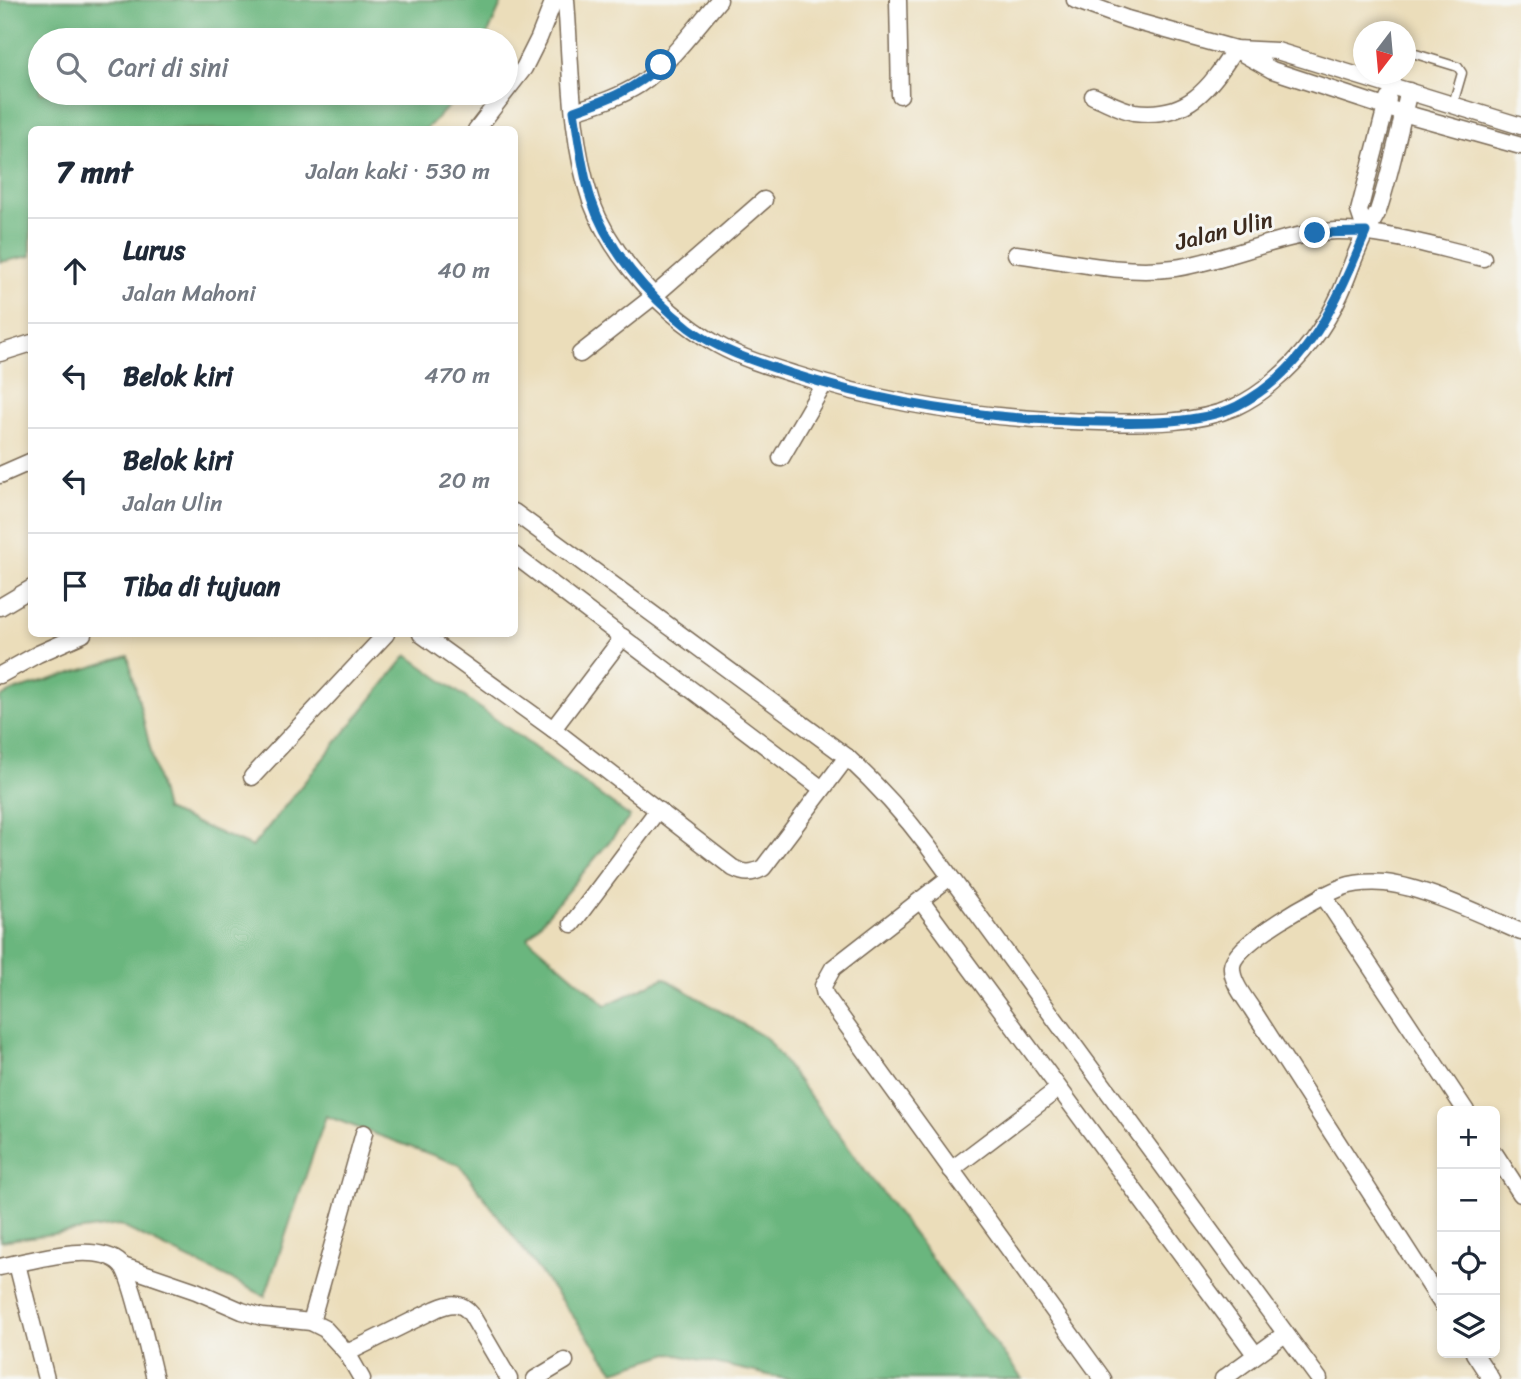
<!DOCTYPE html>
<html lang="id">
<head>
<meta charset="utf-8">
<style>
  body { margin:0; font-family:Sriracha,sans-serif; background:#f2f2f3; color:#1f2937 }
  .controls { position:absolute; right:21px; bottom:21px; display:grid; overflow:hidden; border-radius:10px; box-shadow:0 4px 10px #0003 }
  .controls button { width:63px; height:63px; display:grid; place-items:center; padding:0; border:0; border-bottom:2px solid #e0e1e3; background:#fff; color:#1f2937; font:35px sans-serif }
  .compass { position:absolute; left:1353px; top:21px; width:63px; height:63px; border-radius:50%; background:#fff; box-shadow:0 4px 10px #0003; rotate:196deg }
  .stop { position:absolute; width:21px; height:21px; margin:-16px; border:5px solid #1f6fb2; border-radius:50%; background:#fff }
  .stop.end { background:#1f6fb2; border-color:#fff; box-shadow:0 2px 7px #0008 }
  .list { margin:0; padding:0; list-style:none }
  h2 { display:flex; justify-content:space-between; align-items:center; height:91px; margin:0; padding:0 28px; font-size:30px }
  h2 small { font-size:23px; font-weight:400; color:#747a83 }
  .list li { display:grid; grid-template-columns:46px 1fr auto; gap:21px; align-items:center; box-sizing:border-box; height:105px; padding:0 28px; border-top:2px solid #e0e1e3 }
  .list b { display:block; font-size:26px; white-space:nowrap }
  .list p { margin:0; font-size:23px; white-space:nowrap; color:#747a83 }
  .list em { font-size:23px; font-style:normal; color:#747a83 }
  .icon { flex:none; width:38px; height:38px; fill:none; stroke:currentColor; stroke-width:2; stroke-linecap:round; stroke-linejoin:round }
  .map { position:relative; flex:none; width:1521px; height:1379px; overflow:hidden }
  .search { position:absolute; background:#fff; box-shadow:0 4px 10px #0003; left:28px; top:28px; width:490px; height:77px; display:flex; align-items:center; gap:18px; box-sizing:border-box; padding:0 24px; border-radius:38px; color:#747a83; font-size:26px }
  .panel { position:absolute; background:#fff; box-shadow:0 4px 10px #0003; left:28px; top:126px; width:490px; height:511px; border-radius:10px }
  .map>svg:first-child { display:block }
  .forest { fill:#6ab67e; stroke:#52704e; stroke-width:2 }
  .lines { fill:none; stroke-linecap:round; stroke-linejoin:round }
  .lane-casing { stroke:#796955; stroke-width:11 }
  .street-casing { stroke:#796955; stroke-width:19 }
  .lane { stroke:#fff; stroke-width:8 }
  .street { stroke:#fff; stroke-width:16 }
  .route { stroke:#1f6fb2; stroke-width:9 }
  .labels { text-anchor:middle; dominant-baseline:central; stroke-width:6; stroke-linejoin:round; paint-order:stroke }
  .street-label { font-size:23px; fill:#3b2a1e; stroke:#f6f6f2 }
</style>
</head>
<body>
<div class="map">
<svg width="1521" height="1379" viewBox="0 0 1521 1379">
  <rect width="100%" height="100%" fill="#f6f6f2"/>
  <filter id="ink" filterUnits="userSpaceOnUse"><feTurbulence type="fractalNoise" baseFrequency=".0143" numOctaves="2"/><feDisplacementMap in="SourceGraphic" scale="14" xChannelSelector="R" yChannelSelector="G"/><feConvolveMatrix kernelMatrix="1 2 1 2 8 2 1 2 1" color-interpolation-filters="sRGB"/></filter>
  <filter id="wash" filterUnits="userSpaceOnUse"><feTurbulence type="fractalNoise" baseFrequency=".00686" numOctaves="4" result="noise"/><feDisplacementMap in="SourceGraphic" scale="28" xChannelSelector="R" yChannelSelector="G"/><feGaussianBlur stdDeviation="1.57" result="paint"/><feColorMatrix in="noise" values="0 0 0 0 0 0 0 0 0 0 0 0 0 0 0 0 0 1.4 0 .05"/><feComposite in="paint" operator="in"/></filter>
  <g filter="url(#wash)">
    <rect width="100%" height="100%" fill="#ebddba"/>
    <g class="forest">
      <polygon points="0,0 503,0 485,40 40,40 40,93 462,93 426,129 32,130 31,256 0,262"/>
      <polygon points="407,655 630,817 528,938 606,1005 664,978 766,1038 1022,1379 786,1379 669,1353 614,1371 460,1165 326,1116 265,1296 119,1225 0,1241 0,698 10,692 128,656 165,810 252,847"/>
    </g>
  </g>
  <g filter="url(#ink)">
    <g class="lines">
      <defs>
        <polyline id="lane" points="1406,51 1458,67 1462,73 1453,104"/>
        <g id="street">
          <path d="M566 0C571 66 570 138 591 201 600 225 614 248 630 268 654 299 684 326 718 345 743 359 771 367 797 375 895 407 997 420 1100 422 1144 423 1193 425 1235 407 1248 401 1263 391 1273 382 1301 359 1325 327 1340 294 1349 274 1355 253 1365 234 1369 226 1375 219 1378 211 1391 172 1399 130 1409 91"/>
          <polyline points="898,0 900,95"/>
          <polyline points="1075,0 1127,19 1235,49 1277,51 1521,126"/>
          <polyline points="1240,52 1272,70 1403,113 1521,146"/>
          <path d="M1093 96C1106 101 1121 110 1134 112 1188 119 1209 89 1235 49"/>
          <path d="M574 111C597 104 620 97 640 84 669 64 696 27 719 0"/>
          <polyline points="476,130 524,68 539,38 554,0"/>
          <polyline points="1366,232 1359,211 1388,99"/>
          <path d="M1016 254C1068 261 1123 275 1175 268 1230 260 1281 233 1336 231 1383 230 1437 248 1483 258"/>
          <polyline points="0,353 32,343"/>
          <polyline points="580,354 654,296 764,200"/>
          <polyline points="781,458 824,384"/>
          <polyline points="0,475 32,461"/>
          <path d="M514 512 847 757C877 785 903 813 927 845L1319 1379"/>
          <polyline points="514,555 821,788"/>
          <polyline points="0,607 32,588"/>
          <path d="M421 634 553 729 733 868C745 874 751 874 763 868L847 757"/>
          <polyline points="0,675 38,654 83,634"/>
          <polyline points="553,729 623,637"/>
          <polyline points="252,777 386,634"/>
          <polyline points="950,877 833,968 823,986 825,995 1103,1379"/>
          <polyline points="1323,895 1466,1111"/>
          <polyline points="921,901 1255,1354"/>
          <polyline points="572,924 657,811"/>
          <polyline points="1495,1154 1521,1194"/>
          <polyline points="951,1170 1058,1089"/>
          <polyline points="17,1264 46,1379"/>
          <polyline points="123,1266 196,1291 242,1311 262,1317 311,1322 325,1329 347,1353 362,1379"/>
          <path d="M0 1267C30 1261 97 1240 121 1264 132 1275 150 1359 155 1379"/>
          <path d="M1442 1304 1252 1009C1244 997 1231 981 1232 966 1234 943 1321 895 1343 887 1357 882 1371 882 1385 883 1424 887 1484 916 1521 932"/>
          <polyline points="311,1322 364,1133"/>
          <path d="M347 1353 436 1309C450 1303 461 1301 471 1314L509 1379"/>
          <polyline points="1474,1353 1491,1379"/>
          <polyline points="535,1379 565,1361"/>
          <polyline points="1223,1379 1285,1334"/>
        </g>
      </defs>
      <use href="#lane" class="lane-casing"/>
      <use href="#street" class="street-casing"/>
      <use href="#lane" class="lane"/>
      <use href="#street" class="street"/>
    </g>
  </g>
  <g class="lines" filter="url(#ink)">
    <path class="route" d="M661 65C633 90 609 99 574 111 579 141 582 171 591 199 607 249 648 296 689 328 718 350 756 362 790 373 891 406 995 420 1101 422 1142 423 1200 424 1237 406 1308 370 1337 301 1366 232L1315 233"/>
  </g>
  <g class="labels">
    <g class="street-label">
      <text transform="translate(1224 231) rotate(-14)">Jalan Ulin</text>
    </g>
  </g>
</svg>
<div class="controls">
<button>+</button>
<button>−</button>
<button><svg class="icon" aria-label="locate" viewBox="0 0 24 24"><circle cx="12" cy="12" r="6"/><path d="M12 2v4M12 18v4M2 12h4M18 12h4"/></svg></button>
<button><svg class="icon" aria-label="layers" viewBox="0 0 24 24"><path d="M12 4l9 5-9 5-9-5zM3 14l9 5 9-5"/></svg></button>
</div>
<svg class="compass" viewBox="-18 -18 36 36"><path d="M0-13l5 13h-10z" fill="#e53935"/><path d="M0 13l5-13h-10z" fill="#747a83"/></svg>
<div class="stop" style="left:661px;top:65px"></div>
<div class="stop end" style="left:1315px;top:233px"></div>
<div class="search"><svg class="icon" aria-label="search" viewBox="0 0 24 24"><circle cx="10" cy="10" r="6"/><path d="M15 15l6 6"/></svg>Cari di sini</div>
<section class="panel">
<h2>7 mnt<small>Jalan kaki · 530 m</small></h2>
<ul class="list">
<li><svg class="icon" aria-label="ahead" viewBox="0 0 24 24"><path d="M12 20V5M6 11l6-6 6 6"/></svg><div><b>Lurus</b><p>Jalan Mahoni</p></div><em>40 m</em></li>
<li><svg class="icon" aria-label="left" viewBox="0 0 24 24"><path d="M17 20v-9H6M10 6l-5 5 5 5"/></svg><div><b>Belok kiri</b></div><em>470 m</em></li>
<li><svg class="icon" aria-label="left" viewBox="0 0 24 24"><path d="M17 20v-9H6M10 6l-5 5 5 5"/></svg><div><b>Belok kiri</b><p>Jalan Ulin</p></div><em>20 m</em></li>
<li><svg class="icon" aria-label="arrive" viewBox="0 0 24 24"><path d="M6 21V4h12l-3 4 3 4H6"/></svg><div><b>Tiba di tujuan</b></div></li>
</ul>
</section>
</div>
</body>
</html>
